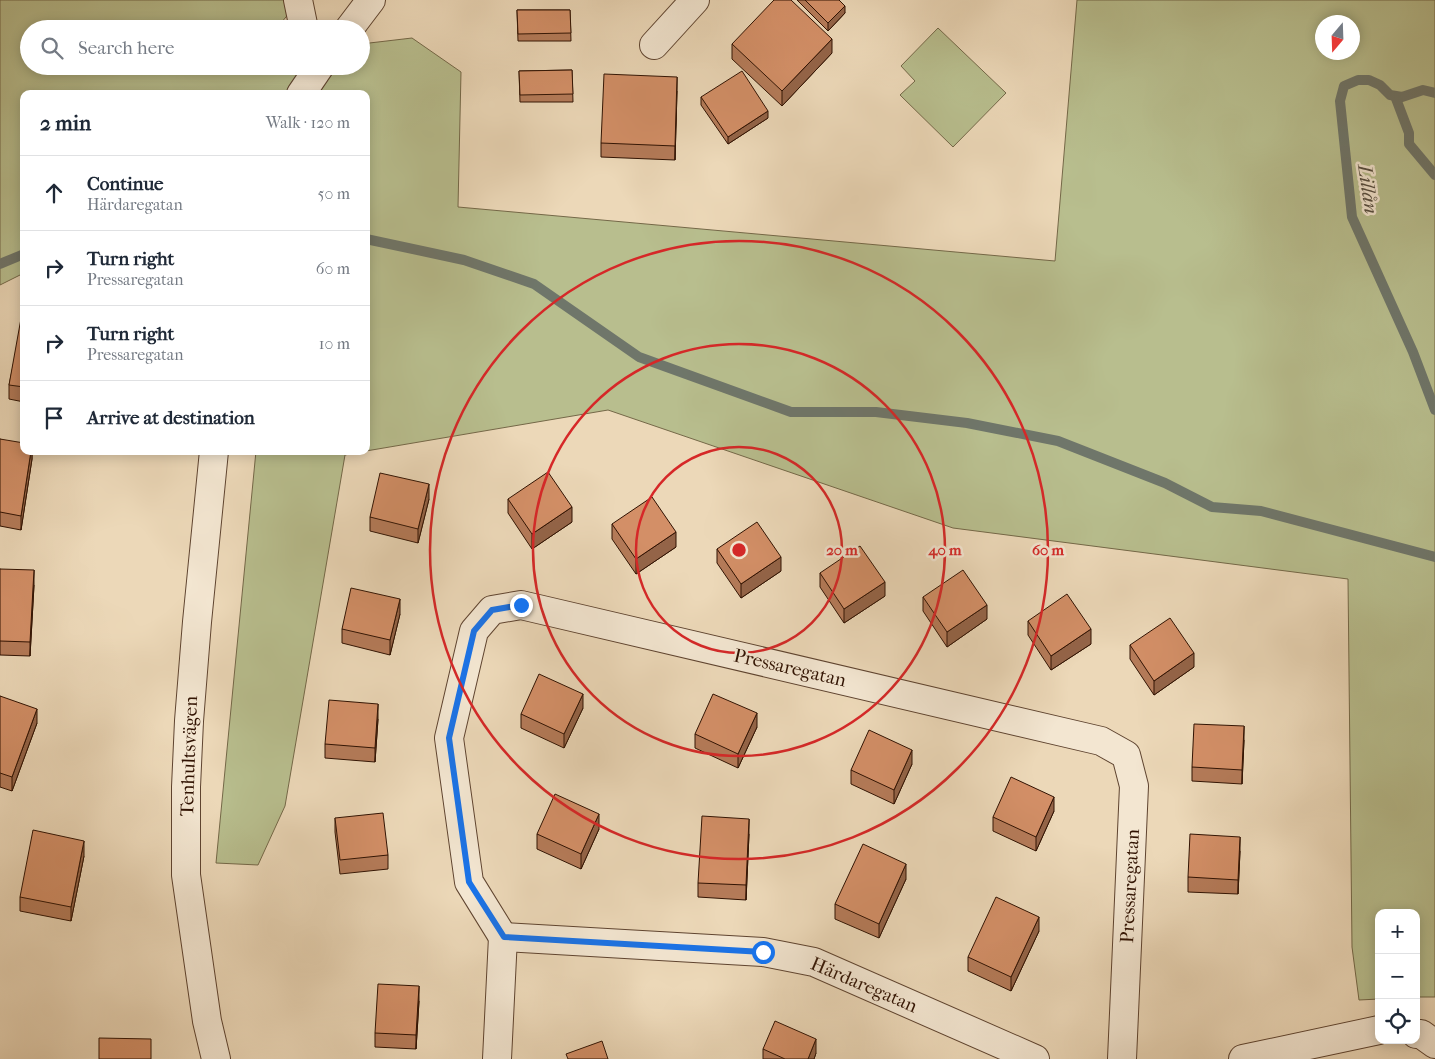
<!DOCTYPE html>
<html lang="en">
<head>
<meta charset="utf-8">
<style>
  body { margin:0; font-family:"IM FELL French Canon",serif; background:#f2f2f3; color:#1f2937 }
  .controls { position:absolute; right:15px; bottom:15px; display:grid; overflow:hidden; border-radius:10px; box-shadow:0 2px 12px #0003 }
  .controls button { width:45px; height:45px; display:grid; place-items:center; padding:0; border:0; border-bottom:1px solid #e0e1e3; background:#fff; color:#1f2937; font:25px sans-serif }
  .compass { position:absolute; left:1315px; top:15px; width:45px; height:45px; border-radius:50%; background:#fff; box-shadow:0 2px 12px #0003; rotate:199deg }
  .stop { position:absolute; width:15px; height:15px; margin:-11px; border:4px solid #1a73e8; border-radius:50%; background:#fff }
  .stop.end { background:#1a73e8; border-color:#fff; box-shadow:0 1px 5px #0008 }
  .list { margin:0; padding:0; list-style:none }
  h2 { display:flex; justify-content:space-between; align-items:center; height:65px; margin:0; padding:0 20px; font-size:21px }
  h2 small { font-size:16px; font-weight:400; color:#747a83 }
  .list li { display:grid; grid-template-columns:32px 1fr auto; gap:15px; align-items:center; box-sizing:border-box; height:75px; padding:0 20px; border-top:1px solid #e0e1e3 }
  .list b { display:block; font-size:19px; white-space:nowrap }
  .list p { margin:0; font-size:16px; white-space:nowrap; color:#747a83 }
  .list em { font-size:16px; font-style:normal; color:#747a83 }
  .icon { flex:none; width:28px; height:28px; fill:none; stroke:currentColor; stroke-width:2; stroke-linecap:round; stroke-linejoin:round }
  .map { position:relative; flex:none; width:1435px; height:1059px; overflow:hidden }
  .search { position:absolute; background:#fff; box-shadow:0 2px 12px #0003; left:20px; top:20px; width:350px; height:55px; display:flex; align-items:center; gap:12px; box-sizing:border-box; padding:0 18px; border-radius:28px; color:#747a83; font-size:19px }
  .panel { position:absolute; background:#fff; box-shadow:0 2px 12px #0003; left:20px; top:90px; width:350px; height:365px; border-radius:10px }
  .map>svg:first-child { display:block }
  .green { fill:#b8be8e; stroke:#746848; fill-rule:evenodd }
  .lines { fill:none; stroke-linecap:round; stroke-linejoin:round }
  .stream { stroke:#6f766a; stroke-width:10 }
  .minor-casing { stroke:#5f4430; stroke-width:30 }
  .minor { stroke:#f3e6d1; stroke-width:28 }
  .wall { fill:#b57b59; stroke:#301202 }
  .shaded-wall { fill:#946448; stroke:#301202 }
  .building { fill:#d38f67; stroke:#301202 }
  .route { stroke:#1a73e8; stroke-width:6 }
  .ring { fill:none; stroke:#d62828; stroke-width:2.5 }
  .labels { text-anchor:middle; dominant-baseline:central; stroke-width:5; stroke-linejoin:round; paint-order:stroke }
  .street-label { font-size:19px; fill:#301202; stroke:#f3e6d1 }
  .water-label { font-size:20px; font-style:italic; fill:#554c3f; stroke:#f3e6d1 }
  .centre { fill:#d62828; stroke:#f3e6d1; stroke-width:2.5 }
  .ring-label { font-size:15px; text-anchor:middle; font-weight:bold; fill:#d62828; stroke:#f3e6d1; stroke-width:5; stroke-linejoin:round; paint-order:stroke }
</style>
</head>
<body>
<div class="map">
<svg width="1435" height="1059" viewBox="0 0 1435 1059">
  <rect width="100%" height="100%" fill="#ecd8b8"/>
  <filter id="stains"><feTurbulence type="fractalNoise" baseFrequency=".004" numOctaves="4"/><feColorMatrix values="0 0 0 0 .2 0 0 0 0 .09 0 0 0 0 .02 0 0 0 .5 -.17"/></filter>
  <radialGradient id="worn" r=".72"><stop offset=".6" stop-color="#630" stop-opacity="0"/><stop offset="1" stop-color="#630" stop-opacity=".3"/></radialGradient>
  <g class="green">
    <path d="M0 0H300L276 29H29V66H361V44L412 38 461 72 458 207 1055 261 1077 0H1435V997H1416V913H1379V999L1359 1000 1352 947 1348 579 953 528 608 410 366 451V94H24V273L0 285ZM1322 22H1352V52H1322Z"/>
    <polygon points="938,28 1006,93 953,147 900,95 915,81 901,66"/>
    <polygon points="256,451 364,451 345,455 285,806 258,865 216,863"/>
  </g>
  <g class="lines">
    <g class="stream">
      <polyline points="1435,93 1423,90 1402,97 1390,95 1380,85 1369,80 1358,80 1344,86 1340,101 1352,217 1413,352 1435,410"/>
      <polyline points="1395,96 1409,133 1409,144 1435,175"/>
      <polyline points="366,239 464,260 534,284 639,357 791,412 876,412 967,423 1058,441 1165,483 1212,507 1261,511 1435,557"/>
      <polyline points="0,264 24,254"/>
    </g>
    <defs>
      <g id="minor">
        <polyline points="298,0 304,29"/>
        <polyline points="349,29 371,0"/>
        <polyline points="654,45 695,0"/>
        <polyline points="301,94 320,66"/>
        <polyline points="214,451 197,622 189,721 186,787 186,875 207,1021 216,1059"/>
        <polyline points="503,937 469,882 449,738 474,631 492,610 521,605 1101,741 1126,755 1134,786 1122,1059"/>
        <polyline points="503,937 763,952 814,962 1035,1059"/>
        <polyline points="1416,1034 1421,1034 1435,1044"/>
        <polyline points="497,1059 503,937"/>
        <polyline points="1243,1059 1379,1030"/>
      </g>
    </defs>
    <use href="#minor" class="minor-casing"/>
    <use href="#minor" class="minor"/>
  </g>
  <g class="wall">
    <polygon points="797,0 839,0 845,13 828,31"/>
    <polygon points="517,10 570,10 571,41 518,41"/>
    <polygon points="732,44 832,53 782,106 732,59"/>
    <polygon points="572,70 573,102 520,102 519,71"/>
    <polygon points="677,91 675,160 601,157 601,143"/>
    <polygon points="701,97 768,118 728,144 701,105"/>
    <polygon points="24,314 24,402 9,399 9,385"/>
    <polygon points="0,439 32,451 32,459 21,530 0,526"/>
    <polygon points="429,499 418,543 370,531 370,517"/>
    <polygon points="508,499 572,522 532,549 508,513"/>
    <polygon points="612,524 676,547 636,574 612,539"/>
    <polygon points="717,549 781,571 741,598 717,563"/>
    <polygon points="0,569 34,585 30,656 0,655"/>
    <polygon points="820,573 885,596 844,623 820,587"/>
    <polygon points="923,597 987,619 947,647 923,611"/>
    <polygon points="400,614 390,655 342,643 342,629"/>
    <polygon points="1028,621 1091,644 1051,670 1028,635"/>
    <polygon points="1130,645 1194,667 1154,695 1130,659"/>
    <polygon points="0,696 37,723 12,791 0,787"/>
    <polygon points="583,708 564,748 521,728 521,714"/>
    <polygon points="378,719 375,762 325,758 325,744"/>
    <polygon points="757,727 738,768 695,748 695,734"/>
    <polygon points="1244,740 1242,784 1192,781 1192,767"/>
    <polygon points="912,764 894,804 851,784 851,770"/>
    <polygon points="1054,811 1036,851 993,831 993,817"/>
    <polygon points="335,818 388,855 388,869 340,874 335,832"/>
    <polygon points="599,829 581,869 537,849 537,834"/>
    <polygon points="749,834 746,900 698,897 698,883"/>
    <polygon points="1240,851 1238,894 1188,892 1188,877"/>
    <polygon points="84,856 71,921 20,911 20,897"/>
    <polygon points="906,879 879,938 835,919 835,904"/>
    <polygon points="1039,931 1011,991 968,971 968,957"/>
    <polygon points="419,1001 416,1049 375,1047 375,1033"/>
    <polygon points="763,1049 816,1053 814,1059 763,1059"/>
  </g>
  <g class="shaded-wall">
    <polygon points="845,6 845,13 828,31 828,23"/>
    <polygon points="832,39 832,53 782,106 782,91"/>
    <polygon points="677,77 677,91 675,160 675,146"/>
    <polygon points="768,111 768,118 728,144 728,137"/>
    <polygon points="31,451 32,451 32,459 21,530 21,516"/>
    <polygon points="429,484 429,499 418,543 418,529"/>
    <polygon points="572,507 572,522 532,549 532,534"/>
    <polygon points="676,532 676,547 636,574 636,559"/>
    <polygon points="781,557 781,571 741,598 741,584"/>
    <polygon points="34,570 34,585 30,656 30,642"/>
    <polygon points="885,582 885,596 844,623 844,609"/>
    <polygon points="400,599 400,614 390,655 390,640"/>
    <polygon points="987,605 987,619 947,647 947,632"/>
    <polygon points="1091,629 1091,644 1051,670 1051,656"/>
    <polygon points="1194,653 1194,667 1154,695 1154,681"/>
    <polygon points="583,694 583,708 564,748 564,734"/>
    <polygon points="378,704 378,719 375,762 375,748"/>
    <polygon points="37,709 37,723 12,791 12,777"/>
    <polygon points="757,713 757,727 738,768 738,754"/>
    <polygon points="1244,726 1244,740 1242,784 1242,770"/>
    <polygon points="912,750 912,764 894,804 894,790"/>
    <polygon points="1054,797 1054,811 1036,851 1036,837"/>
    <polygon points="599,814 599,829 581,869 581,854"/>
    <polygon points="749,819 749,834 746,900 746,885"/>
    <polygon points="1240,837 1240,851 1238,894 1238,880"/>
    <polygon points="84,841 84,856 71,921 71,907"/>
    <polygon points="906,864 906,879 879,938 879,924"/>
    <polygon points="1039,917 1039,931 1011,991 1011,977"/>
    <polygon points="419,986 419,1001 416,1049 416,1035"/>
    <polygon points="816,1039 816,1053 814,1059 808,1059"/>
  </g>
  <g class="building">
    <polygon points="774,0 791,0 832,39 782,91 732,44"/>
    <polygon points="805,0 839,0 845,6 828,23"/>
    <polygon points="517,10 570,10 571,33 518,34"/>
    <polygon points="572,70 573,94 520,95 519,71"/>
    <polygon points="742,71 768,111 728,137 701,97"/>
    <polygon points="604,74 677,77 675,146 601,143"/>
    <polygon points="22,313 24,314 24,387 9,385"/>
    <polygon points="0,439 24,443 24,451 31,451 21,516 0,512"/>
    <polygon points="548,472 572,507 532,534 508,499"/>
    <polygon points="380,473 429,484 418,529 370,517"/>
    <polygon points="652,497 676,532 636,559 612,524"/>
    <polygon points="757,522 781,557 741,584 717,549"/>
    <polygon points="860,546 885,582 844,609 820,573"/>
    <polygon points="0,569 34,570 30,642 0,641"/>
    <polygon points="963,570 987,605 947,632 923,597"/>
    <polygon points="351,588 400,599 390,640 342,629"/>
    <polygon points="1067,594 1091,629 1051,656 1028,621"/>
    <polygon points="1170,618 1194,653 1154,681 1130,645"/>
    <polygon points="539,674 583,694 564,734 521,714"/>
    <polygon points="713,694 757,713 738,754 695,734"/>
    <polygon points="0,696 37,709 12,777 0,773"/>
    <polygon points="329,700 378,704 375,748 325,744"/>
    <polygon points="1194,724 1244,726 1242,770 1192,767"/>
    <polygon points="869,730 912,750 894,790 851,770"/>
    <polygon points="1011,777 1054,797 1036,837 993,817"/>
    <polygon points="555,794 599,814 581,854 537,834"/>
    <polygon points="383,813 388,855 340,860 335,818"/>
    <polygon points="702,816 749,819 746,885 698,883"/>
    <polygon points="33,830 84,841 71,907 20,897"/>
    <polygon points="1190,834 1240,837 1238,880 1188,877"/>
    <polygon points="863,844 906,864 879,924 835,904"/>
    <polygon points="996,897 1039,917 1011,977 968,957"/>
    <polygon points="378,984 419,986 416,1035 375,1033"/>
    <polygon points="775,1021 816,1039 808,1059 785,1059 763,1049"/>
    <polygon points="99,1038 151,1039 151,1059 99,1059"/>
    <polygon points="602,1041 608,1059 568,1059 566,1054"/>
  </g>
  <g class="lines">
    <polyline class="route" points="521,605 492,610 474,631 449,738 469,882 504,937 763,952"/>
  </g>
  <g class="ring">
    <circle cx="739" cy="550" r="103"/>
    <circle cx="739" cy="550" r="206"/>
    <circle cx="739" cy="550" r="309"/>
  </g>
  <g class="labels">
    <g class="street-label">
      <text transform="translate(790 668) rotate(13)">Pressaregatan</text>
      <text transform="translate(189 756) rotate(-88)">Tenhultsvägen</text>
      <text transform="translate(1130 886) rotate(-87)">Pressaregatan</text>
      <text transform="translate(864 985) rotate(23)">Härdaregatan</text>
    </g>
    <g class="water-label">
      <text transform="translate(1368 189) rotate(82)">Lillån</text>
    </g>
  </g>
  <circle cx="739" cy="550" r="8" class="centre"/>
  <g class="ring-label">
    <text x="842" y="555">20 m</text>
    <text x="945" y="555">40 m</text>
    <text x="1048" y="555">60 m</text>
  </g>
  <rect width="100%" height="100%" filter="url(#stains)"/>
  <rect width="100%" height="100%" fill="url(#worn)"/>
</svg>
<div class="controls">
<button>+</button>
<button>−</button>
<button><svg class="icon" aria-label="locate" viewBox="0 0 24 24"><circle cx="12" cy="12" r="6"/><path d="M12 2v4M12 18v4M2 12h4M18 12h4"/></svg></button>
</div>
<svg class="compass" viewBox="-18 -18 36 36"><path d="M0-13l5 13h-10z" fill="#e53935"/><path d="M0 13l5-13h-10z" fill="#747a83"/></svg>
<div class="stop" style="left:763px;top:952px"></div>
<div class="stop end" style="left:521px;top:605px"></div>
<div class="search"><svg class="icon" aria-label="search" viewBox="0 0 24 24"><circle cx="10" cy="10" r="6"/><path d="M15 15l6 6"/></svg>Search here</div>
<section class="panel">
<h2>2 min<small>Walk · 120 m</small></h2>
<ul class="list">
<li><svg class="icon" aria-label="ahead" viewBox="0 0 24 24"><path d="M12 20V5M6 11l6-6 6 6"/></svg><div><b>Continue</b><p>Härdaregatan</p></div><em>50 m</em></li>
<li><svg class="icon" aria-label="right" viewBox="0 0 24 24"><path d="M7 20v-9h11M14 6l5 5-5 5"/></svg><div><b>Turn right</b><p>Pressaregatan</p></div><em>60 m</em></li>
<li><svg class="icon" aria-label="right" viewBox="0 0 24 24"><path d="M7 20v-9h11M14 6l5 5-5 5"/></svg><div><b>Turn right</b><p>Pressaregatan</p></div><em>10 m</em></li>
<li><svg class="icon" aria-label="arrive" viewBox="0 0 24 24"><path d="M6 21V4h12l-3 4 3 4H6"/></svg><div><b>Arrive at destination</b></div></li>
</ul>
</section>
</div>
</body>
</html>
